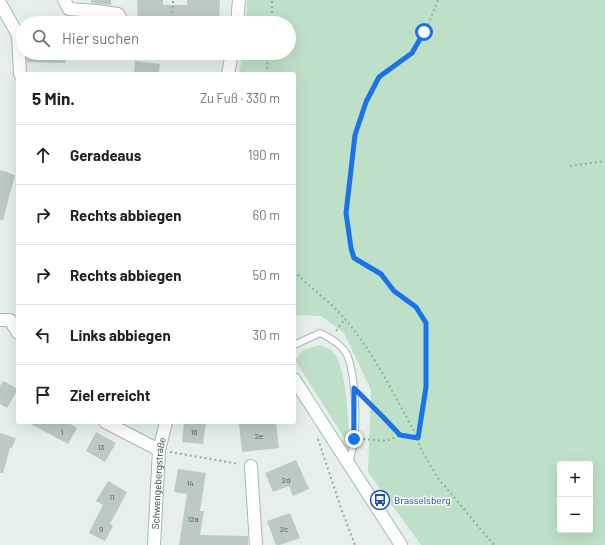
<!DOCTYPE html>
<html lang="de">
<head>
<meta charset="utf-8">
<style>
  body { margin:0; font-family:Barlow,sans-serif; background:#f2f2f2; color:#202124 }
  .controls { position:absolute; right:12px; bottom:12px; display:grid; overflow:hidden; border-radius:4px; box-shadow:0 4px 16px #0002 }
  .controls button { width:36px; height:36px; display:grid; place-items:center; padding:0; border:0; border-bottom:1px solid #e0e0e0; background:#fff; color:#202124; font:20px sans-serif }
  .stop { position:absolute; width:12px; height:12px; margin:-9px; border:3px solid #1a73e8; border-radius:50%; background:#fff }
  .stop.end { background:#1a73e8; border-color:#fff; box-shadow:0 1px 4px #0008 }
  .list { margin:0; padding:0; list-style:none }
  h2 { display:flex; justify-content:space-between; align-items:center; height:52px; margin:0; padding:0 16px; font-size:17px }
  h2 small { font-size:13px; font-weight:400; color:#757577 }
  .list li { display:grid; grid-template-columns:26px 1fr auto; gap:12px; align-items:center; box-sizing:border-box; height:60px; padding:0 16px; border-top:1px solid #e0e0e0 }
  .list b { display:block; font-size:15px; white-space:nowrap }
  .list em { font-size:13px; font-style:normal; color:#757577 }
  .icon { flex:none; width:22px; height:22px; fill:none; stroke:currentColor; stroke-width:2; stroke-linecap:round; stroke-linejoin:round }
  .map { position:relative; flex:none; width:605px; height:545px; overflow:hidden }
  .search { position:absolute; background:#fff; box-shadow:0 4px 16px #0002; left:16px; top:16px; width:280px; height:44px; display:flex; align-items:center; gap:10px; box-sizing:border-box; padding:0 14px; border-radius:22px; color:#757577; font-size:15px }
  .panel { position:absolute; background:#fff; box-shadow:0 4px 16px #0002; left:16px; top:72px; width:280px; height:352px; border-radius:4px }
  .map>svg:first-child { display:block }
  .green { fill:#bfe0c8; fill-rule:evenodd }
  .building { fill:#bbcac4 }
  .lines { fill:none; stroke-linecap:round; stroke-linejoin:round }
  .service-casing { stroke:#a8b8b2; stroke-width:8 }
  .minor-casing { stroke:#a8b8b2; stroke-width:14 }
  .secondary-casing { stroke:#a4bbb3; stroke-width:14 }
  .path { stroke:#86b3a5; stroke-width:2; stroke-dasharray:2 3; stroke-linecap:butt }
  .service { stroke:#fff; stroke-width:6 }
  .minor { stroke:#fff; stroke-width:12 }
  .secondary { stroke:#fff; stroke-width:12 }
  .route { stroke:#1a73e8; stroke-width:5 }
  .labels { text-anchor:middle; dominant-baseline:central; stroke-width:3; stroke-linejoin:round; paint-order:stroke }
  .number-label { font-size:8px; fill:#4a645c }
  .street-label { font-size:10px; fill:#24423a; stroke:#f7fbf9 }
  .transit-label { font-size:10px; fill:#164399; stroke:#f7fbf9; text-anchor:start }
</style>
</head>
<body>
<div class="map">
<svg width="605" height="545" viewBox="0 0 605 545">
  <rect width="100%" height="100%" fill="#e6efeb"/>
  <g class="green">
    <path d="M247 0H605V545H421L368 472 371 390 344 333 321 316 294 315V74H239L243 53H289V23H246ZM560 464H590V530H560Z"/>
    <path d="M320 345C323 347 329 348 331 350 348 364 348 426 350 447L295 360 303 350Z"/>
  </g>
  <g class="building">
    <polygon points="91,0 111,0 111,5 91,3"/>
    <polygon points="137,0 163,0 163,5 187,5 187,0 220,0 219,23 138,23"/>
    <polygon points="90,18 109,20 109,23 89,23"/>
    <polygon points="26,53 66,53 65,63 27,62"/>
    <polygon points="135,61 160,64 159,74 134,74"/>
    <polygon points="0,170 15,175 3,220 0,220"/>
    <polygon points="3,381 18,389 7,408 0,404 0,386"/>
    <polygon points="27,422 67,422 77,428 68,444"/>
    <polygon points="184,422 206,422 203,444 182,442"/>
    <polygon points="258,422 276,422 279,448 242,452 239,424"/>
    <polygon points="96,432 116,443 105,462 86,451"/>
    <polygon points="0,433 16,438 12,448 10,448 3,473 0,473"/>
    <polygon points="296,460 309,489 293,496 289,486 273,492 265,473"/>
    <polygon points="178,469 206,473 200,511 204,511 200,535 248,536 248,545 179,545 187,494 174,492"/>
    <polygon points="108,481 127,492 110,524 113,526 105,541 89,533 103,505 96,501"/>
    <polygon points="290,513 300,538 280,545 276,545 267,521"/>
  </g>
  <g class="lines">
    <defs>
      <path id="service" d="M294 345 320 333C331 338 343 345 348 357 355 376 357 419 354 440 353 448 351 456 349 464"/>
      <g id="minor">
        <polyline points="64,0 69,9 96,11 118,14 123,23"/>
        <polyline points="0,3 18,35 20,74"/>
        <polyline points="0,320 10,320 18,333"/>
        <polyline points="105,422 159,450"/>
        <polyline points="251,466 256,545"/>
        <path id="s1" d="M154 545 159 450 166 422"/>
      </g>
      <g id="secondary">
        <polyline points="237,23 239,0"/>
        <polyline points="228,74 232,53"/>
        <polyline points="294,379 401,545"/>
      </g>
    </defs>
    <use href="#service" class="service-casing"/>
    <use href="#minor" class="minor-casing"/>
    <use href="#secondary" class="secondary-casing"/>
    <g class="path">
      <polyline points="172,23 173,0"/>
      <polyline points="272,23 272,0"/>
      <polyline points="266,74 269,53"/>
      <polyline points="570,166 605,161"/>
      <path d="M294 271C310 288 330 301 345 319 376 355 395 398 418 438L420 447 437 477 494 545"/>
      <polyline points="336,331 345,319"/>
      <polyline points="364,397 400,435 418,438"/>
      <polyline points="418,438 426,387 426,323 416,307 394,291 381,274 354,258 351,248 346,213 355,135 366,102 379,77 412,53 425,33 438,0"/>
      <polyline points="318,439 342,511 355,545"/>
      <polyline points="363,439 387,441 400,435"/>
      <polyline points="170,452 239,464"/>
    </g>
    <use href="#service" class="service"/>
    <use href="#minor" class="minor"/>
    <use href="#secondary" class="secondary"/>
  </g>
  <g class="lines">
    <polyline class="route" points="354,439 354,388 384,418 400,435 418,438 426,387 426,323 416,307 394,291 381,274 354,258 351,248 346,213 355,135 366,102 379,77 412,53 424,32"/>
  </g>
  <defs>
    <symbol id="bus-ring" viewBox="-11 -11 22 22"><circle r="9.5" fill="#f7fbf9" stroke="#1a4fb4" stroke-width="1.5"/><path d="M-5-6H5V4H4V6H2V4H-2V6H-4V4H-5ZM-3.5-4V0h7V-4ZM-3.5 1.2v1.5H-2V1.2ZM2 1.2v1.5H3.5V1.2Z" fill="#1a4fb4"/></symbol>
  </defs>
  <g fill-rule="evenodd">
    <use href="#bus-ring" x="369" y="489" width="22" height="22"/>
  </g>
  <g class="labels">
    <g class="number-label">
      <text x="62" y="432">1</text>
      <text x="194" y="432">16</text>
      <text x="259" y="436">2e</text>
      <text x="101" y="447">13</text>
      <text x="286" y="480">2d</text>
      <text x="190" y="483">14</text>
      <text x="112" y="497">11</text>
      <text x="193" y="519">12a</text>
      <text x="101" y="529">9</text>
      <text x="284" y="529">2c</text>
    </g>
    <g class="street-label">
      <text stroke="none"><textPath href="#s1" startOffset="62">Schwengebergstraße</textPath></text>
    </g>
    <g class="transit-label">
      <text x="394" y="500">Brasselsberg</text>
    </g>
  </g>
</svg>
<div class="controls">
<button>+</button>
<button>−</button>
</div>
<div class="stop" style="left:424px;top:32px"></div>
<div class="stop end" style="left:354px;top:439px"></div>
<div class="search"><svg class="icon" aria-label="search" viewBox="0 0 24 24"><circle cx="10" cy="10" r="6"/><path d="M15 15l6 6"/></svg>Hier suchen</div>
<section class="panel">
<h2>5 Min.<small>Zu Fuß · 330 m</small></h2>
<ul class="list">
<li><svg class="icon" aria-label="ahead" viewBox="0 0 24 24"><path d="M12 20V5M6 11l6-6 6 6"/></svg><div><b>Geradeaus</b></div><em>190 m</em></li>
<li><svg class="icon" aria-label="right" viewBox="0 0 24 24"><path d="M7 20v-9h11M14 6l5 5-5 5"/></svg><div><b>Rechts abbiegen</b></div><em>60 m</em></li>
<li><svg class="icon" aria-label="right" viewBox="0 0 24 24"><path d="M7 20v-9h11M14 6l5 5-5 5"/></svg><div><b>Rechts abbiegen</b></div><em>50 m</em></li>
<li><svg class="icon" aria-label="left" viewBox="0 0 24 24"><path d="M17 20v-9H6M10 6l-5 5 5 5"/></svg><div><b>Links abbiegen</b></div><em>30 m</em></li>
<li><svg class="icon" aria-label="arrive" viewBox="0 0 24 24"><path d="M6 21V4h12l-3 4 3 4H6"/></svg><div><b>Ziel erreicht</b></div></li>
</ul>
</section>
</div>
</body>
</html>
